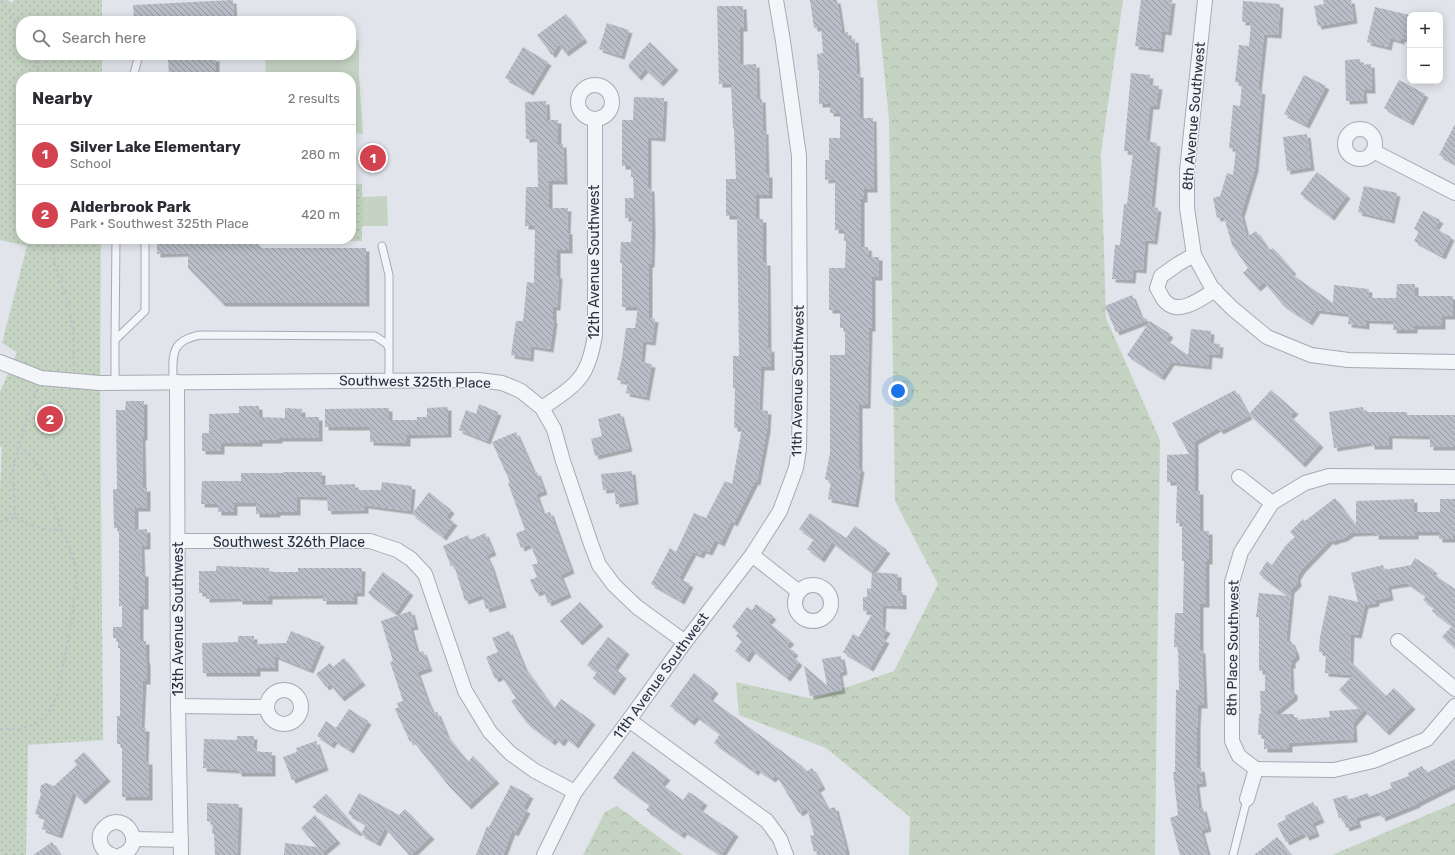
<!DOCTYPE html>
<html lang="en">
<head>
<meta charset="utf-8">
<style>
  body { margin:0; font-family:Rubik,sans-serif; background:#f2f2f3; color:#2b2b33 }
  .controls { position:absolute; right:12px; top:12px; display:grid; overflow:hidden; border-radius:8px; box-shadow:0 2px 10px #0003 }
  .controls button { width:36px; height:36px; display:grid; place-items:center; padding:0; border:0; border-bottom:1px solid #e1e1e2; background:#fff; color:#2b2b33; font:20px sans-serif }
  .you { position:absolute; left:898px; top:391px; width:14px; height:14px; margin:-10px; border:3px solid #fff; border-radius:50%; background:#1a73e8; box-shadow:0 0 0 6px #1a73e833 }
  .badge { display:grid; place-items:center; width:26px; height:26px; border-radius:50%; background:#d3424f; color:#fff; font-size:13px; font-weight:700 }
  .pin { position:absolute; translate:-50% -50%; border:2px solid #fff; box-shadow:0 1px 4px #0006 }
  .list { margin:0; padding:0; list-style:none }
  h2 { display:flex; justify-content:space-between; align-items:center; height:52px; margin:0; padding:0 16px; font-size:17px }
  h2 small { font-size:13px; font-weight:400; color:#7c7c81 }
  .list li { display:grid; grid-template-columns:26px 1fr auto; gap:12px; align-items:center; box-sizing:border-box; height:60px; padding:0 16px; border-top:1px solid #e1e1e2 }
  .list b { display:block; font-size:15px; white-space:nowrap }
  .list p { margin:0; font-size:13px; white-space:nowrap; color:#7c7c81 }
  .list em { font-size:13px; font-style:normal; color:#7c7c81 }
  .icon { flex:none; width:22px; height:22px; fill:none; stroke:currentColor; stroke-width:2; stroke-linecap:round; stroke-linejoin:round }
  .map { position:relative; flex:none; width:1455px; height:855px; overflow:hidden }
  .search { position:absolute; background:#fff; box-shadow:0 2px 10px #0003; left:16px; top:16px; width:340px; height:44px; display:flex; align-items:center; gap:10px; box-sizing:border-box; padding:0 14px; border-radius:16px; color:#7c7c81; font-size:15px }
  .panel { position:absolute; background:#fff; box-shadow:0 2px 10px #0003; left:16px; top:72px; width:340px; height:172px; border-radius:16px }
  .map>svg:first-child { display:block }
  .forest { fill:url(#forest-crowns) }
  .park { fill:url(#park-dots) }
  .pitch { fill:#c5d4c2 }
  .building { fill:url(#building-back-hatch); filter:url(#shadow) }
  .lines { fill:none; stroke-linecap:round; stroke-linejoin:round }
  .service-casing { stroke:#a6aab4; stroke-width:9 }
  .minor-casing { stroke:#a6aab4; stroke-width:16 }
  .path { stroke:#bfc2c9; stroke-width:2.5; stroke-dasharray:3 3; stroke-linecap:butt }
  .service { stroke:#f4f5f8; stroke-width:7 }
  .minor { stroke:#f4f5f8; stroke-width:14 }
  .labels { text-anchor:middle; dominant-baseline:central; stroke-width:3; stroke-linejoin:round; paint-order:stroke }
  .street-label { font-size:14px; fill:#283042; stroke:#f0f3f7 }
</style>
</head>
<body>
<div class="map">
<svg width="1455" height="855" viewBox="0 0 1455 855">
  <defs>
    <pattern id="forest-crowns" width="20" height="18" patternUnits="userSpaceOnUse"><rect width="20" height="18" fill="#c5d4c2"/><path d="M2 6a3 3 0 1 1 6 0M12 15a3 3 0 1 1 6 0" fill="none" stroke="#a9b6a8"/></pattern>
    <pattern id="park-dots" width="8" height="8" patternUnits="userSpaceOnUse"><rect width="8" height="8" fill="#c5d4c2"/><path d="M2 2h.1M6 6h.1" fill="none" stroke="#a9b6a8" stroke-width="1.8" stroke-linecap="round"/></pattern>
    <pattern id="building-back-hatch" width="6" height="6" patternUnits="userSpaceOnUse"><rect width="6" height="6" fill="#b8bdc7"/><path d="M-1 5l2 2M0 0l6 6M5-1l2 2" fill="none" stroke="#969aa3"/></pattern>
    <filter id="shadow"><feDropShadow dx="3.5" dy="3.5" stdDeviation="0" flood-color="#0004"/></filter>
  </defs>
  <rect width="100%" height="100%" fill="#e1e4ea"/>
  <g class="forest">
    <polygon points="877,0 1123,0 1101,153 1106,318 1160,440 1155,855 909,855 910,817 826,748 739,715 736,682 813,699 894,671 938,584 895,501 889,119"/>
    <polygon points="1455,803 1455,855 1332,855"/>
    <polygon points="617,806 683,855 583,855 605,812"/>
  </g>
  <g class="park">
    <polygon points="0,0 8,0 11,3 15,0 102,0 102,21 21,21 21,55 102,55 102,77 21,77 21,239 101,239 100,383 103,740 28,745 26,855 0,855 0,491 2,447 0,446 0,392 17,352 2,343 27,246 0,240"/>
    <polygon points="351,184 362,184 362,241 313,241 313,239 351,239"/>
  </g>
  <g class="pitch">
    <polygon points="359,40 359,76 363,134 351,133 351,77 266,77 265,55 351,55 351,41"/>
    <polygon points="387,196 388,226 362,226 362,197"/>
  </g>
  <g class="building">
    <polygon points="233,0 234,21 134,21 133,5"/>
    <polygon points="810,0 837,0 842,32 848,32 849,40 855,39 857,74 860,74 860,118 873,118 874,189 864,189 864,199 861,199 861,247 868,247 869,257 879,257 879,277 872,277 872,328 869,328 867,405 859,405 859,468 861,468 855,504 828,499 831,481 825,479 830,453 830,355 845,355 845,328 840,328 840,310 829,310 829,268 845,268 846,241 844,241 844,230 835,230 835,179 825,180 825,160 829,160 829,138 840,138 840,113 830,113 830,104 819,104 819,70 818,70 817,54 823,53 821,27 814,28"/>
    <polygon points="1141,0 1172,0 1168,32 1162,31 1160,49 1135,46"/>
    <polygon points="1323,0 1351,0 1354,20 1318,26 1314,6 1324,4"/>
    <polygon points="1243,1 1280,4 1278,35 1264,34 1258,90 1262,91 1255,168 1241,214 1247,237 1256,231 1269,250 1273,248 1293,271 1290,273 1333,303 1334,285 1369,289 1368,298 1396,298 1397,284 1415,284 1415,296 1453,296 1453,316 1442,316 1442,326 1414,326 1414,330 1393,330 1394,321 1366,320 1366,326 1348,324 1349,314 1317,310 1309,322 1283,305 1264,282 1257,288 1243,273 1248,268 1232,245 1224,217 1217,218 1213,198 1220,196 1227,173 1233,175 1236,149 1229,148 1233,105 1240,106 1242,83 1235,82 1239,45 1249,46 1251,22 1242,22"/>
    <polygon points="717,6 743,6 744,28 740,28 740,65 756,64 757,99 762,99 763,131 765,131 766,174 769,174 769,195 756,195 756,219 763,219 763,262 767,262 768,349 771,348 771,367 761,367 759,410 768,411 767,429 757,482 755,481 734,523 731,521 721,543 715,540 709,552 703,550 700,555 693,552 679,578 690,584 681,601 651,584 670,548 676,552 694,513 706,518 725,481 732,484 742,428 734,428 735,388 733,388 733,356 739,356 737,216 726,216 726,179 736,179 734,128 733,128 731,84 719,84"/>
    <polygon points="1375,7 1410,15 1410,40 1401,38 1401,41 1390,38 1388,47 1367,42"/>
    <polygon points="566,14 584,39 565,53 559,44 552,55 537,35"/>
    <polygon points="607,23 629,30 621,56 599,49"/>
    <polygon points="650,42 675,67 660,83 645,69 638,77 629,68 629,64"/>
    <polygon points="523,47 548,62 530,92 505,78"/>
    <polygon points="168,58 216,58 216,77 169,77"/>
    <polygon points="1360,59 1361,65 1371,64 1372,90 1363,90 1364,100 1346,101 1345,60"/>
    <polygon points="1131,73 1150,75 1149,85 1159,86 1156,106 1150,106 1146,141 1157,143 1151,207 1158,208 1154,241 1145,240 1143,270 1133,269 1132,280 1112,279 1115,245 1120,245 1124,204 1127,204 1133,152 1124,151"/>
    <polygon points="1304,75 1326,86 1306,125 1284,114"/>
    <polygon points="1399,80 1425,94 1410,122 1384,108"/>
    <polygon points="634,97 664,98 662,138 648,137 648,188 651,188 652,232 651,264 649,264 649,318 655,319 652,342 643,341 641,362 652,364 646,397 626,393 628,382 617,380 622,358 626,328 635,328 638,307 622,307 622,263 620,263 621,242 631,242 632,218 625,218 625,198 634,198 633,177 631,177 631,166 622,166 622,120 633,120"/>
    <polygon points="546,101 547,120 558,120 558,144 563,144 564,181 549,181 549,208 568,208 567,231 569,231 569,250 557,250 557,275 559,275 557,307 553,307 553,320 554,320 550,349 531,346 530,358 511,355 516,321 523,321 527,282 534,283 535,226 525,226 526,187 538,187 537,138 526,139 525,102"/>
    <polygon points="1455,124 1455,164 1439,155"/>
    <polygon points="1307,134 1311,167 1287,171 1283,137"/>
    <polygon points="1317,172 1347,195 1331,217 1300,194"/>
    <polygon points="1364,186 1397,193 1391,220 1358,212"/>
    <polygon points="1423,211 1440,220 1435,228 1451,237 1442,256 1414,241 1419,232 1414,229"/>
    <polygon points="157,239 253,239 261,248 366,248 366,303 222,303 188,268 188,253 157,254"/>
    <polygon points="1132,295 1140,315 1148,320 1116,332 1105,306"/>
    <polygon points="1150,321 1170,334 1166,340 1188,355 1191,329 1211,331 1210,343 1220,344 1219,355 1209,354 1208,366 1171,362 1161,377 1127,355"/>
    <polygon points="1235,390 1249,416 1220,431 1218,428 1195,441 1195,491 1200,491 1200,531 1209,531 1209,561 1206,561 1206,604 1200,604 1200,650 1202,650 1204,705 1198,705 1197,728 1197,769 1201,768 1203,783 1196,784 1199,809 1203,808 1208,828 1201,830 1208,855 1180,855 1170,818 1178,815 1173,772 1175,772 1176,690 1179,690 1178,647 1174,647 1175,613 1183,613 1184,561 1182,561 1182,523 1176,523 1177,482 1167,482 1167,455 1189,454 1172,423"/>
    <polygon points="1271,390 1295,411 1290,416 1320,444 1302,464 1249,414"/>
    <polygon points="126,401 144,401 144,437 142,437 143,488 147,488 147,508 135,508 135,530 147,529 147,546 141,546 142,573 145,573 145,606 140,606 140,641 146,641 146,660 147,660 147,681 143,681 141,728 146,728 145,761 149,761 149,797 122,797 122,744 117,744 117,716 120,716 120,648 118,648 118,638 113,638 113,627 122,627 122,606 119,606 119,528 114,528 113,489 117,489 116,410 125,410"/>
    <polygon points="479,404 498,412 487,441 459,430 466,410 476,414"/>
    <polygon points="239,406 259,406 259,417 285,418 285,408 302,409 302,417 319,417 319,438 279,438 279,440 259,440 259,443 221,443 221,451 202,451 202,433 209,433 209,414 239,413"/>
    <polygon points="448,407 448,434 407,435 407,443 370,442 370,427 325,427 325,409 389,408 389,420 417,420 417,417 427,417 427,408"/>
    <polygon points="1363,407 1364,412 1407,412 1407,415 1455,415 1455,447 1430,447 1430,436 1389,435 1389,446 1371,446 1371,442 1334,448 1329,412"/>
    <polygon points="620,413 629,448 595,456 591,439 602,436 598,419"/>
    <polygon points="516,432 534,473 537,472 544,491 536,494 543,514 550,512 571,570 560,575 568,594 548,603 543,590 536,593 530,580 537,577 532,565 538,563 530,544 521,548 516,533 525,530 508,483 510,482 492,442"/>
    <polygon points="632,471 635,501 616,504 614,489 603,490 601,474"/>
    <polygon points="283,472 322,472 322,485 355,484 355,490 381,490 382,482 412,486 410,511 365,505 365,510 328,511 327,497 297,496 297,512 277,512 277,514 256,514 256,503 234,503 234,512 218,512 218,504 201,504 202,481 241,481 241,473 283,473"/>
    <polygon points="429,492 451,510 446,517 454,522 443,537 412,514"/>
    <polygon points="1335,498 1356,526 1356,501 1414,499 1414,512 1440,512 1440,499 1455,499 1455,536 1453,536 1453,539 1439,539 1439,532 1415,532 1415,536 1375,536 1375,532 1351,533 1344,538 1336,540 1332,542 1330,540 1302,569 1297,577 1298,583 1291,590 1286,641 1291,641 1296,653 1296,656 1292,660 1292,665 1290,665 1291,690 1294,692 1294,697 1273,714 1294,714 1294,720 1330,717 1329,711 1359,709 1339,690 1353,675 1325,673 1326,653 1319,652 1320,637 1329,595 1358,602 1351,573 1383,565 1384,570 1411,565 1415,558 1434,570 1432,573 1455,589 1455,648 1442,637 1452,626 1432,611 1434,608 1423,600 1426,596 1407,583 1388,586 1390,597 1376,600 1376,603 1365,605 1358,635 1351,634 1350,661 1386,696 1394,688 1412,706 1386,732 1364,710 1353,723 1354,739 1289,743 1289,749 1264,749 1264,735 1258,735 1259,714 1261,714 1260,691 1265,691 1265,671 1259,671 1259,617 1256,617 1259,593 1288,596 1259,574 1267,561 1272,565 1286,545 1295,537 1290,532 1303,519 1305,521"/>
    <polygon points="810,513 846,538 855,526 887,550 871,572 832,542 821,559 807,549 814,539 799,529"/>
    <polygon points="485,533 493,552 486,555 491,566 503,604 486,609 482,595 465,601 454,565 451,566 443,546 468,535 470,540"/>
    <polygon points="216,566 269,568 269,572 298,572 298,568 362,568 361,593 354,593 354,601 323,601 323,595 269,596 269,601 239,601 239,598 206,599 206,593 199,593 199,571 216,571"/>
    <polygon points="383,572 410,592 395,613 368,593"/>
    <polygon points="872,572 898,574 898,591 903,592 903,606 883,605 882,627 887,630 882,638 886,640 870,668 843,652 853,634 859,637 873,612 863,611 863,597 867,597 867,588 871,589"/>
    <polygon points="580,602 600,623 579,642 560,621"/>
    <polygon points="756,604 773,616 768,622 791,641 786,646 795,652 792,656 799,662 787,678 752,650 746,659 735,651 742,641 736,636 739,632 732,627 747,607 752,610"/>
    <polygon points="411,611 415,626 410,627 417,653 423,651 429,668 417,672 427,700 433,713 437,712 447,736 468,762 473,756 496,780 468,806 448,785 412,740 410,742 395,709 399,707 397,703 403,701 390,662 393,661 381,621"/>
    <polygon points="291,631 321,643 310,670 275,656 275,668 257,668 257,673 203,673 202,643 238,642 238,636 254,636 254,644 286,643"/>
    <polygon points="509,631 524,667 554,709 561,699 592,721 575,745 565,737 561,743 555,738 552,742 527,723 511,701 516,698 501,676 495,679 486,657 498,652 492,638"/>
    <polygon points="608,637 626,651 614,668 623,675 611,692 593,678 597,672 587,665"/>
    <polygon points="841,656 844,671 839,673 842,690 810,696 804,666 827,685 822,659"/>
    <polygon points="344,658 362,682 341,698 330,684 326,687 316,674 330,663 333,667"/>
    <polygon points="694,673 715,690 709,698 802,766 806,772 812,768 822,786 817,789 828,809 835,807 846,849 846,855 819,855 819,850 814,852 810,836 814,835 807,808 799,813 776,775 772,779 757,769 755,772 714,743 720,734 696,716 691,722 670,706"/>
    <polygon points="349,709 368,721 350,750 334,740 331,745 317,736 326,721 336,728"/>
    <polygon points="237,736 254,736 253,748 257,748 257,752 272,752 272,773 238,773 238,770 203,768 204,739 237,740"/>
    <polygon points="316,741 325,767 292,780 283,757 297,752 296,748"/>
    <polygon points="633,751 667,777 661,784 683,800 689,792 704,802 699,809 735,833 721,855 684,831 681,835 646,810 650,805 613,778"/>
    <polygon points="84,752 107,778 82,801 73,792 59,835 42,829 45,818 35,814 41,794 40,791 41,785 46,783 54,786 77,765 74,761"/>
    <polygon points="1455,759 1455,784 1417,803 1417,804 1382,818 1380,811 1356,818 1358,824 1346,828 1343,817 1339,818 1333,799 1347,795 1348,800 1368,793 1369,797 1392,788 1390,783 1409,776 1408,773 1422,766 1426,773"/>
    <polygon points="511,785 530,795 523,808 527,810 515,833 512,831 503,855 476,855 487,826 489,827"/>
    <polygon points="359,793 399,815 405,809 431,836 411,855 409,855 385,828 377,843 361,834 366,824 348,814"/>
    <polygon points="326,794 359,831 358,833 312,807"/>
    <polygon points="1313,802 1321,819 1312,823 1316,833 1306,837 1304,833 1286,842 1277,824 1286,819 1285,816"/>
    <polygon points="207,803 239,804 237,855 215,855 214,834 212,833 213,822 207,821"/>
    <polygon points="315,815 337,840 324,851 324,855 284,855 285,843 317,847 301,828"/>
    <polygon points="1277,837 1291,855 1254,855"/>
    <polygon points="52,842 60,855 33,855"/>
  </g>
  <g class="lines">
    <defs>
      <g id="service">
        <polyline points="133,77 139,55"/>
        <polyline points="382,246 389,275 389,347"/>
        <polyline points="115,340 116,239"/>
        <path d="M173 382C173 356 169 341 200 335L375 336 387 344 389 349V380"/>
        <polyline points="115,383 115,340 145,311 145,239"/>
        <polyline points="1233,855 1247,799"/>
      </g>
      <g id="minor">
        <polyline points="1205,0 1187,171 1187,208 1194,255 1212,288 1232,308 1267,337 1311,355 1348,360 1455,362"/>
        <circle cx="595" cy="102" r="17"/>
        <circle cx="1360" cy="144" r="15"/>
        <polyline points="1373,151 1455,193"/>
        <path d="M1194 255 1178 264 1161 276 1157 288C1160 292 1162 299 1166 302 1179 316 1202 298 1215 290"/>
        <polyline points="0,362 41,378 100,383 479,380 502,383 512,387 521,391 542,408 554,429 563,461 591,544 599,565 614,585 637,607 685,642"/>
        <polyline points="177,382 178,706 181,855"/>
        <path d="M542 408C577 384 588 379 595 335V119"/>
        <polyline points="1239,477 1272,503"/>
        <polyline points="178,541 370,541 397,550 411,559 425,574 465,691 490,732 510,753 535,771 575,792"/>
        <polyline points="752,555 799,592"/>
        <circle cx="813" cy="603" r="18"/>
        <polyline points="1398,641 1455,689"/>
        <circle cx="284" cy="707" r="17"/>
        <polyline points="178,706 266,707"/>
        <polyline points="629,720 767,821 780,839 786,855"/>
        <polyline points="1256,769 1239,756 1232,741 1232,582 1241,552 1272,503 1305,483 1329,476 1455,477"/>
        <polyline points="1256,769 1334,770 1373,761 1427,739 1455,706"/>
        <polyline points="1247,799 1256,769"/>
        <polyline points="133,839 181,840"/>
        <path d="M112 855C106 853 101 848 100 841 99 836 101 831 105 827 124 809 148 845 121 855"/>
        <polyline points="544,855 575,792 629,720 685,642 752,555 780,511 796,468 799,449 800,390 799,156 783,41 776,0"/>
      </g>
    </defs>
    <use href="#service" class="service-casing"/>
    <use href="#minor" class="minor-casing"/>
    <g class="path">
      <polyline points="1,0 21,30"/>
      <polyline points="32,55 42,77"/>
      <polyline points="52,239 55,266 69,306 73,332 74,368"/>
      <path d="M15 517C29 526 44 530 61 530"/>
      <polyline points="0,522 15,517 13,470 19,444 37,390"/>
      <path d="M0 729C29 730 45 725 57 697L71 625 76 582 75 565 70 548 61 530 46 477 33 459 19 444"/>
    </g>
    <use href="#service" class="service"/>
    <use href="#minor" class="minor"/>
  </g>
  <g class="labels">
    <g class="street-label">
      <text transform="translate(1194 116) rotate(-85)">8th Avenue Southwest</text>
      <text transform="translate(594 262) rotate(-90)">12th Avenue Southwest</text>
      <text transform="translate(798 381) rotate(-89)">11th Avenue Southwest</text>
      <text transform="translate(415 382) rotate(1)">Southwest 325th Place</text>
      <text x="289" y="542">Southwest 326th Place</text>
      <text transform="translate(178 619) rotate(-90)">13th Avenue Southwest</text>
      <text transform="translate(1233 648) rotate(-89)">8th Place Southwest</text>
      <text transform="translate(661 676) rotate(-54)">11th Avenue Southwest</text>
    </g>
  </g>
</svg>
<div class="controls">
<button>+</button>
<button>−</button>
</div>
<div class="you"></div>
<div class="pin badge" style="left:373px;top:158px">1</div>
<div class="pin badge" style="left:50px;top:419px">2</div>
<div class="search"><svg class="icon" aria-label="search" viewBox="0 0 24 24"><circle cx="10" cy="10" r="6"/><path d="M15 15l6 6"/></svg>Search here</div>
<section class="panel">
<h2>Nearby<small>2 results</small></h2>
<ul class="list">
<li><span class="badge">1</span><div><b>Silver Lake Elementary</b><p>School</p></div><em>280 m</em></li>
<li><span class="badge">2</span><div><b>Alderbrook Park</b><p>Park · Southwest 325th Place</p></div><em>420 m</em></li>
</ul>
</section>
</div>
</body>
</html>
